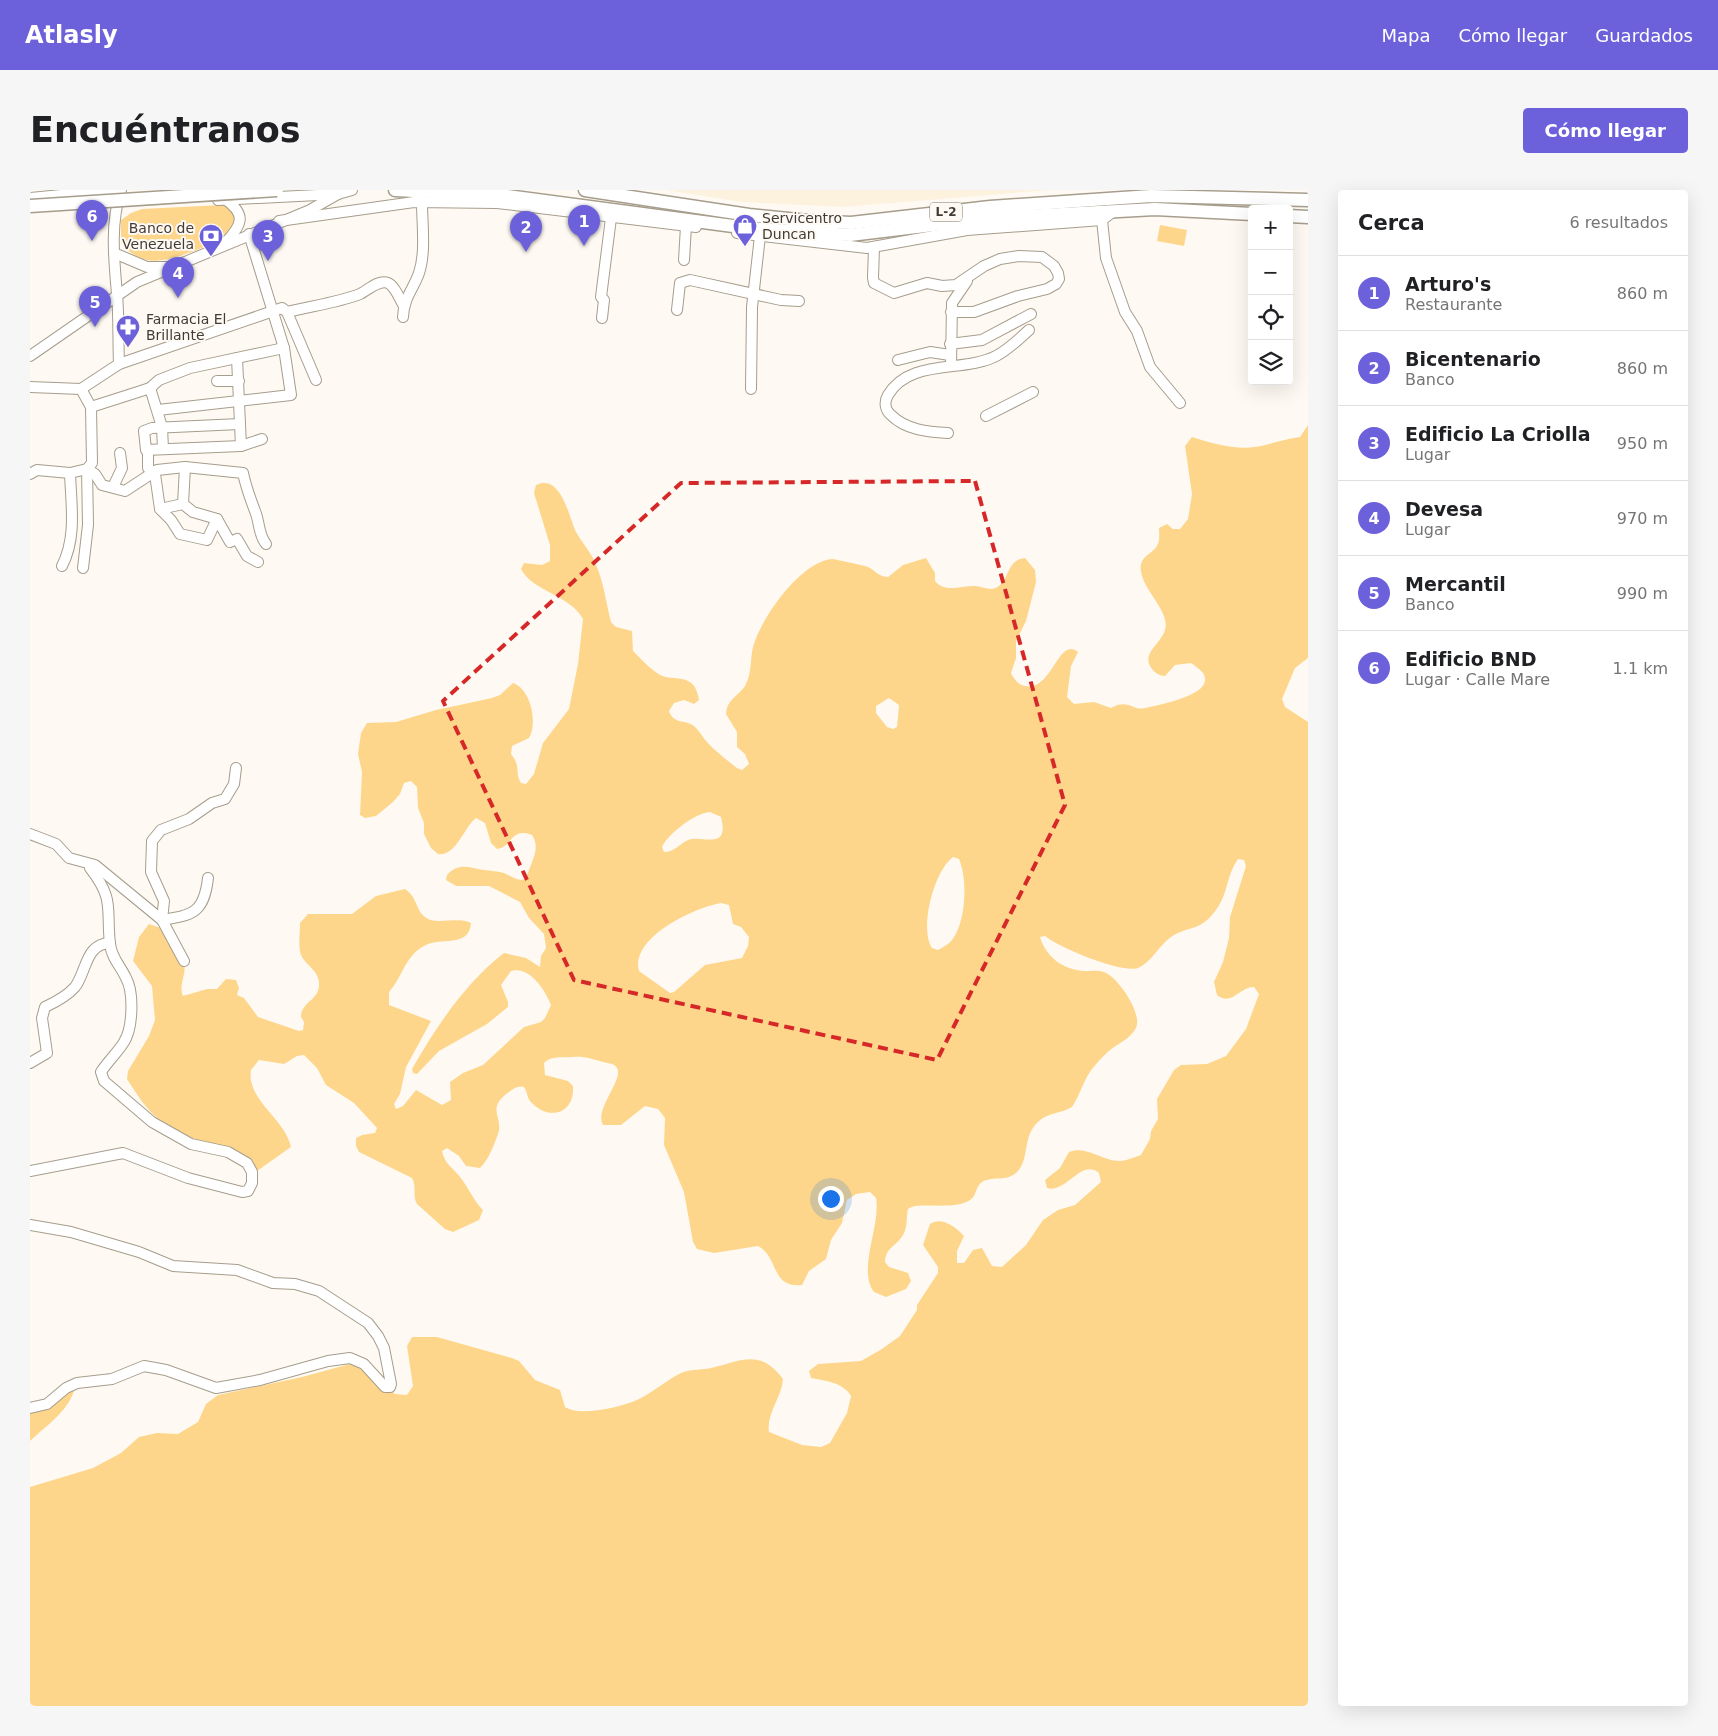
<!DOCTYPE html>
<html lang="es">
<head>
<meta charset="utf-8">
<style>
  body { margin:0; font-family:"DejaVu Sans",sans-serif; background:#f6f6f6; color:#202124 }
  .controls { position:absolute; right:15px; top:15px; display:grid; overflow:hidden; border-radius:5px; box-shadow:0 5px 20px #0002 }
  .controls button { width:45px; height:45px; display:grid; place-items:center; padding:0; border:0; border-bottom:1px solid #e0e0e0; background:#fff; color:#202124; font:25px sans-serif }
  .you { position:absolute; left:800px; top:1008px; width:18px; height:18px; margin:-12px; border:4px solid #fff; border-radius:50%; background:#1a73e8; box-shadow:0 0 0 8px #1a73e833 }
  .badge { display:grid; place-items:center; width:32px; height:32px; border-radius:50%; background:#6d61db; color:#fff; font-size:16px; font-weight:700 }
  .pin { position:absolute; translate:-50% -41px; filter:drop-shadow(0 1px 2px #0008) }
  .pin::after { content:''; position:absolute; top:26px; width:18px; height:15px; background:inherit; clip-path:polygon(0 0,100% 0,50% 100%) }
  .list { margin:0; padding:0; list-style:none }
  h2 { display:flex; justify-content:space-between; align-items:center; height:65px; margin:0; padding:0 20px; font-size:21px }
  h2 small { font-size:16px; font-weight:400; color:#757577 }
  .list li { display:grid; grid-template-columns:32px 1fr auto; gap:15px; align-items:center; box-sizing:border-box; height:75px; padding:0 20px; border-top:1px solid #e0e0e0 }
  .list b { display:block; font-size:19px; white-space:nowrap }
  .list p { margin:0; font-size:16px; white-space:nowrap; color:#757577 }
  .list em { font-size:16px; font-style:normal; color:#757577 }
  .icon { flex:none; width:28px; height:28px; fill:none; stroke:currentColor; stroke-width:2; stroke-linecap:round; stroke-linejoin:round }
  .map { position:relative; flex:none; width:1278px; height:1516px; overflow:hidden; border-radius:5px }
  header { display:flex; align-items:center; gap:30px; box-sizing:border-box; height:70px; padding:0 25px; background:#6d61db; color:#fff }
  header strong { font-size:24px }
  nav { display:flex; gap:28px; margin-inline-start:auto; font-size:18px }
  .intro { display:flex; align-items:center; justify-content:space-between; box-sizing:border-box; height:120px; padding:0 30px }
  h1 { margin:0; font-size:35px }
  .button { padding:12px 22px; border-radius:5px; background:#6d61db; color:#fff; font-size:18px; font-weight:700 }
  main { display:flex; gap:30px; padding:0 30px }
  aside { flex:1; background:#fff; border-radius:5px; box-shadow:0 5px 20px #0002 }
  .map>svg:first-child { display:block }
  .built { fill:#fdf2de }
  .green { fill:#fed68b; fill-rule:evenodd }
  .lines { fill:none; stroke-linecap:round; stroke-linejoin:round }
  .minor-casing { stroke:#a69d8c; stroke-width:12 }
  .major-casing { stroke:#a69d8c; stroke-width:15 }
  .minor { stroke:#fff; stroke-width:10 }
  .major { stroke:#fff; stroke-width:12 }
  .major-bridge-casing { stroke:#a69d8c; stroke-width:15; stroke-linecap:butt }
  .major-bridge { stroke:#fff; stroke-width:12 }
  .marked { fill:none; stroke:#d62828; stroke-width:4; stroke-dasharray:10 6; stroke-linejoin:round }
  .labels { text-anchor:middle; dominant-baseline:central; stroke-width:4; stroke-linejoin:round; paint-order:stroke }
  .shield { fill:#fefaf3; stroke:#79756e; stroke-width:1 }
  .shield-label { font-size:12px; font-weight:bold; fill:#403c35 }
  .poi-label { font-size:14px; fill:#403c35; stroke:#fefaf3; text-anchor:start }
</style>
</head>
<body>
<header>
<strong>Atlasly</strong>
<nav><a>Mapa</a><a>Cómo llegar</a><a>Guardados</a></nav>
</header>
<div class="intro"><h1>Encuéntranos</h1><a class="button">Cómo llegar</a></div>
<main>
<div class="map">
<svg width="1278" height="1516" viewBox="0 0 1278 1516">
  <rect width="100%" height="100%" fill="#fefaf3"/>
  <polygon class="built" points="636,0 1020,0 813,17 712,12"/>
  <g class="green">
    <path d="M192 15 198 16 205 22C205 31 204 36 198 43 186 55 133 75 117 70 107 68 98 62 91 53V30L101 23 112 19Z"/>
    <polygon points="1130,35 1157,40 1154,56 1127,51"/>
    <path d="M1278 235V468L1265 478 1252 509 1255 517 1278 532V1516H0V1297L63 1278 91 1263 109 1247 127 1243 148 1244 168 1232 176 1214 188 1205 272 1187 331 1171 365 1204 377 1205 383 1196 377 1156 382 1147H407L482 1168 489 1171 505 1190 530 1200 535 1217C551 1227 592 1217 609 1209 623 1202 637 1190 651 1183 660 1179 672 1180 681 1178 711 1171 730 1158 753 1189 752 1207 736 1224 739 1242L772 1255 791 1257 800 1253 817 1223 821 1206C813 1192 795 1191 781 1188L779 1181 788 1174 831 1171 852 1159 870 1146 887 1120V1115L908 1083V1077L893 1055 900 1034C911 1026 926 1037 934 1046L927 1061V1073H934L943 1060 952 1058 962 1076 972 1077 996 1055 1013 1030 1028 1020 1045 1015 1071 992 1069 983C1051 968 1036 1004 1017 998L1015 990 1030 978 1039 962C1058 955 1072 972 1091 971 1098 970 1104 967 1111 965L1120 949 1121 941 1128 929 1127 909 1144 880 1151 875 1177 874 1196 866 1216 839 1229 804 1224 797C1211 796 1201 817 1187 805L1184 792 1193 772 1199 748 1200 727 1216 676 1214 670 1208 669C1197 684 1198 702 1188 717 1171 743 1161 734 1141 747 1129 755 1122 772 1108 778 1092 784 1028 757 1015 746L1010 747C1016 767 1033 780 1055 781 1060 781 1069 780 1074 782 1088 787 1113 824 1106 838 1100 849 1089 853 1080 860 1074 865 1066 874 1062 879 1054 889 1050 905 1042 917 1030 924 1018 922 1008 932 992 947 1000 967 988 981 977 993 964 985 952 992 945 997 947 1006 940 1010 924 1021 887 1011 878 1019 876 1027 878 1035 874 1043 869 1055 855 1057 855 1072L859 1077 878 1083 881 1091 876 1099 856 1107 844 1102C827 1080 851 1035 846 1008L840 1002 826 1004 817 1010 812 1033 801 1050 796 1069 779 1081 772 1095C740 1098 750 1068 728 1056L684 1063 667 1059 663 1052 654 1002 634 955 635 928 628 919 615 916 591 935H573C563 918 600 884 584 875 581 873 576 873 573 872 562 869 554 866 543 867 532 868 522 865 514 873L515 885 538 891 543 896C545 924 518 932 500 911 497 907 497 901 494 897 487 896 484 898 479 902 455 919 474 927 468 944 464 955 459 969 450 978L436 976 429 966 417 958 412 961C414 973 423 978 430 987 439 998 443 1010 453 1020L449 1030 423 1042 415 1039 387 1014C382 1006 387 997 382 988L329 962 326 956V948L332 945 345 943 347 938 324 913 296 895 287 878 274 865 267 866 254 874 229 870 221 880C216 910 255 928 261 957L227 981C210 961 184 957 160 947 126 933 116 919 97 889L98 881 119 846 125 830 122 796 103 771 109 747 119 734 131 738 154 773C157 784 148 795 153 806L177 799H187L196 789 206 790 209 798 207 805 214 808 228 827 269 841 273 840 274 832 271 827C271 812 289 810 289 795 290 781 276 776 271 765 268 757 270 743 270 733L278 724H322L346 706 375 699C388 708 385 719 395 727 406 736 426 726 441 733 439 759 410 746 394 756 375 766 372 788 359 802V815L401 831 376 877 370 904 364 914 366 919 373 916 386 900 412 915 421 910 420 892 433 883 453 875 494 837 511 832 515 828 521 815C515 800 500 776 481 781L471 795 478 812V817L457 834 409 861 387 884 383 883 382 879C406 837 436 792 474 763L496 768 510 777 511 766 516 758 514 744 499 728 490 712 459 696H426L416 690 417 685C429 672 439 678 454 680 461 681 467 681 474 683 482 686 486 692 496 689 499 675 512 659 502 645 480 637 483 657 467 659L461 653 455 633 446 628C434 637 426 667 408 664L401 658 394 644V633L388 618 387 597 381 591 374 593 370 604 363 612 346 626 335 628 330 625 332 582 328 564 331 543 337 533 366 532 406 520 462 508 470 505 483 493C501 499 508 533 499 548L482 556 481 564C492 578 484 581 491 593L496 594 504 584 513 553 539 519 548 474 553 429C539 404 503 402 491 379L494 373 512 375 520 371V355L504 303 506 295C531 283 539 327 546 342 552 353 562 363 566 375 574 393 576 413 581 432L586 437 602 441 603 461C611 469 620 479 630 485 644 492 665 481 669 510L664 514 654 510 644 513 639 521C644 535 655 529 664 536 670 541 672 547 677 552 683 559 698 571 707 578L712 580 719 574 715 564 707 557V542L696 524C697 508 710 506 716 494 722 482 720 469 723 457 731 428 770 372 802 369 804 369 831 375 835 376 844 378 847 387 858 387L873 375 896 368 905 383V391C916 404 932 395 946 396 955 397 961 402 969 396 980 387 977 370 995 368L1005 380 1006 392 996 431 986 451V468L981 483C984 489 988 495 995 496 1022 502 1028 446 1048 462L1041 476 1037 507 1044 514 1064 512 1081 518C1098 508 1103 521 1115 518 1127 515 1187 505 1173 483 1170 479 1165 476 1161 473L1145 475 1135 486C1130 486 1125 483 1122 479 1110 464 1131 454 1135 440 1141 419 1107 397 1111 374 1113 365 1125 362 1128 354 1130 349 1129 343 1129 338L1137 334 1143 339H1150L1158 329 1162 304 1155 256 1162 247C1184 254 1208 261 1231 256 1244 253 1256 249 1270 247ZM859 508 869 515 867 537 863 539 857 537 846 523V516ZM680 622 691 627C700 662 671 644 658 650 649 654 645 662 634 662L632 657C638 644 665 623 680 622ZM923 667 929 669C938 690 936 732 922 750 918 755 913 757 908 760L902 758C889 738 904 681 923 667ZM691 713 699 715 703 734 711 737 719 747 718 756 712 768 675 775 644 802 640 803 609 781C600 747 666 717 691 713Z"/>
    <path d="M41 1199 44 1201C37 1222 16 1236 0 1251V1215Z"/>
  </g>
  <g class="lines">
    <defs>
      <g id="minor">
        <polyline points="0,8 83,0"/>
        <path d="M195 9C216 24 213 34 196 52"/>
        <polyline points="188,10 308,4 322,0"/>
        <polyline points="1072,30 1076,68 1095,122 1107,141 1120,177 1150,213"/>
        <polyline points="249,31 384,12 467,13 666,37"/>
        <polyline points="707,43 837,58 937,40 1072,30 1084,21"/>
        <polyline points="844,57 843,88 844,93 864,103 897,93 912,96 926,95 954,76 970,69 989,66 1012,67 1024,76 1028,83 1029,89 1026,94 1017,99 988,106 944,122 921,122"/>
        <polyline points="84,63 117,77 136,77"/>
        <polyline points="654,70 656,36"/>
        <polyline points="647,120 650,93 660,90 751,110 769,111"/>
        <polyline points="257,122 286,190"/>
        <path d="M373 127C374 107 383 100 389 83 396 62 392 34 392 12"/>
        <polyline points="572,128 574,110 571,107 581,28"/>
        <polyline points="920,154 952,150 1001,124"/>
        <polyline points="0,166 107,92 280,20 308,4"/>
        <polyline points="207,168 211,256"/>
        <polyline points="868,170 900,162 920,165"/>
        <path d="M89 174C88 151 89 127 87 104 84 70 80 33 91 0"/>
        <polyline points="921,176 922,113 937,91"/>
        <polyline points="187,191 209,191"/>
        <path d="M0 197 51 199 89 174 252 118 257 122C280 116 307 113 330 104 338 100 349 89 358 93 365 96 370 110 374 116"/>
        <polyline points="120,198 132,237 133,259"/>
        <polyline points="51,199 61,217 62,273 57,279 58,335 53,378"/>
        <polyline points="721,199 722,117 730,46"/>
        <polyline points="61,217 111,201 120,198 129,190 160,178 254,158"/>
        <polyline points="128,220 261,205 254,158 219,44"/>
        <polyline points="956,226 1003,202"/>
        <polyline points="210,234 122,238 114,241 116,260 211,256 232,249"/>
        <path d="M918 243C898 242 876 240 861 225 855 220 854 212 858 205 880 168 933 183 966 166 978 160 989 149 999 140"/>
        <polyline points="118,260 118,278 125,284 130,319 141,330 150,344 177,350 187,329"/>
        <path d="M0 284 7 280 40 283 57 279 65 284 72 295 95 301 127 280 155 277 213 283C216 297 220 308 225 321 230 333 228 344 236 354"/>
        <polyline points="83,297 92,278 90,263"/>
        <polyline points="153,314 155,277"/>
        <polyline points="130,319 153,314 163,322 187,329 200,352 207,349 217,366 228,372"/>
        <path d="M32 376C47 347 41 314 40 283"/>
        <path d="M0 644 26 654 39 668 65 675 132 730C163 725 174 723 178 688"/>
        <polyline points="154,771 132,730 134,711 121,682 122,651 131,640 159,629 182,613 195,609 204,594 206,578"/>
        <path d="M0 873 17 863 12 828 15 817C26 812 37 806 45 797 57 781 55 754 80 753"/>
        <path d="M0 981 93 963 158 988 212 1002 218 1001 222 993V982L217 973 198 962 161 954 122 932 74 891 71 882C78 871 88 862 94 852 103 838 104 802 96 788 90 775 82 769 80 754 76 718 85 710 60 678L61 675"/>
        <polyline points="0,1035 41,1042 109,1062 143,1076 207,1080 243,1093 265,1094 289,1101 338,1133 348,1146 354,1158 361,1194 360,1197 355,1197 334,1174 320,1168 298,1171 230,1190 186,1198 136,1180 114,1176 82,1189 47,1193 36,1198 17,1214 0,1218"/>
      </g>
      <g id="major">
        <polyline points="365,0 477,6 718,38 820,45 961,28 1125,19 1222,24"/>
        <polyline points="555,0 719,25 778,31 821,33 960,17 1121,6 1278,10"/>
        <polyline points="1259,26 1278,27"/>
      </g>
    </defs>
    <use href="#minor" class="minor-casing"/>
    <use href="#major" class="major-casing"/>
    <use href="#minor" class="minor"/>
    <use href="#major" class="major"/>
    <defs>
      <polyline id="major-bridge" points="0,16 247,0"/>
    </defs>
    <use href="#major-bridge" class="major-bridge-casing"/>
    <use href="#major-bridge" class="major-bridge"/>
  </g>
  <path class="marked" d="M945 291 1035 615 907 870 544 790 413 511 651 293Z"/>
  <defs>
    <symbol id="shop-pin" viewBox="-11 -11 22 30"><path d="M0 17L-7.5 6A9.5 9.5 0 1 1 7.5 6Z" fill="#6d61db" stroke="#fefaf3"/><path d="M-5-2.5h2.3a2.7 3.5 0 0 1 5.4 0H5L5.5 6h-11ZM-1.5-2.5h3a1.5 2.3 0 0 0-3 0Z" fill="#fff"/></symbol>
    <symbol id="bank-pin" viewBox="-11 -11 22 30"><path d="M0 17L-7.5 6A9.5 9.5 0 1 1 7.5 6Z" fill="#6d61db" stroke="#fefaf3"/><path d="M-6-4H6V4H-6ZM0-2.3a2.3 2.3 0 1 0 0 4.6a2.3 2.3 0 1 0 0-4.6Z" fill="#fff"/></symbol>
    <symbol id="pharmacy-pin" viewBox="-11 -11 22 30"><path d="M0 17L-7.5 6A9.5 9.5 0 1 1 7.5 6Z" fill="#6d61db" stroke="#fefaf3"/><path d="M-2-6h4v4h4v4h-4v4h-4v-4h-4v-4h4Z" fill="#fff"/></symbol>
  </defs>
  <g fill-rule="evenodd">
    <use href="#shop-pin" x="701" y="22" width="28" height="38"/>
    <use href="#bank-pin" x="167" y="32" width="28" height="38"/>
    <use href="#pharmacy-pin" x="84" y="123" width="28" height="38"/>
  </g>
  <g class="labels">
    <rect class="shield" x="900" y="12.5" width="32" height="19" rx="4"/>
    <g class="shield-label">
      <text x="916" y="22">L-2</text>
    </g>
    <g class="poi-label">
      <text x="732" y="28">Servicentro<tspan x="732" dy="16">Duncan</tspan></text>
      <text x="164" y="38" text-anchor="end">Banco de<tspan x="164" dy="16">Venezuela</tspan></text>
      <text x="116" y="129">Farmacia El<tspan x="116" dy="16">Brillante</tspan></text>
    </g>
  </g>
</svg>
<div class="controls">
<button>+</button>
<button>−</button>
<button><svg class="icon" aria-label="locate" viewBox="0 0 24 24"><circle cx="12" cy="12" r="6"/><path d="M12 2v4M12 18v4M2 12h4M18 12h4"/></svg></button>
<button><svg class="icon" aria-label="layers" viewBox="0 0 24 24"><path d="M12 4l9 5-9 5-9-5zM3 14l9 5 9-5"/></svg></button>
</div>
<div class="you"></div>
<div class="pin badge" style="left:554px;top:56px">1</div>
<div class="pin badge" style="left:496px;top:62px">2</div>
<div class="pin badge" style="left:238px;top:71px">3</div>
<div class="pin badge" style="left:148px;top:108px">4</div>
<div class="pin badge" style="left:65px;top:137px">5</div>
<div class="pin badge" style="left:62px;top:51px">6</div>
</div>
<aside>
<h2>Cerca<small>6 resultados</small></h2>
<ul class="list">
<li><span class="badge">1</span><div><b>Arturo's</b><p>Restaurante</p></div><em>860 m</em></li>
<li><span class="badge">2</span><div><b>Bicentenario</b><p>Banco</p></div><em>860 m</em></li>
<li><span class="badge">3</span><div><b>Edificio La Criolla</b><p>Lugar</p></div><em>950 m</em></li>
<li><span class="badge">4</span><div><b>Devesa</b><p>Lugar</p></div><em>970 m</em></li>
<li><span class="badge">5</span><div><b>Mercantil</b><p>Banco</p></div><em>990 m</em></li>
<li><span class="badge">6</span><div><b>Edificio BND</b><p>Lugar · Calle Mare</p></div><em>1.1 km</em></li>
</ul>
</aside>
</main>
</body>
</html>
